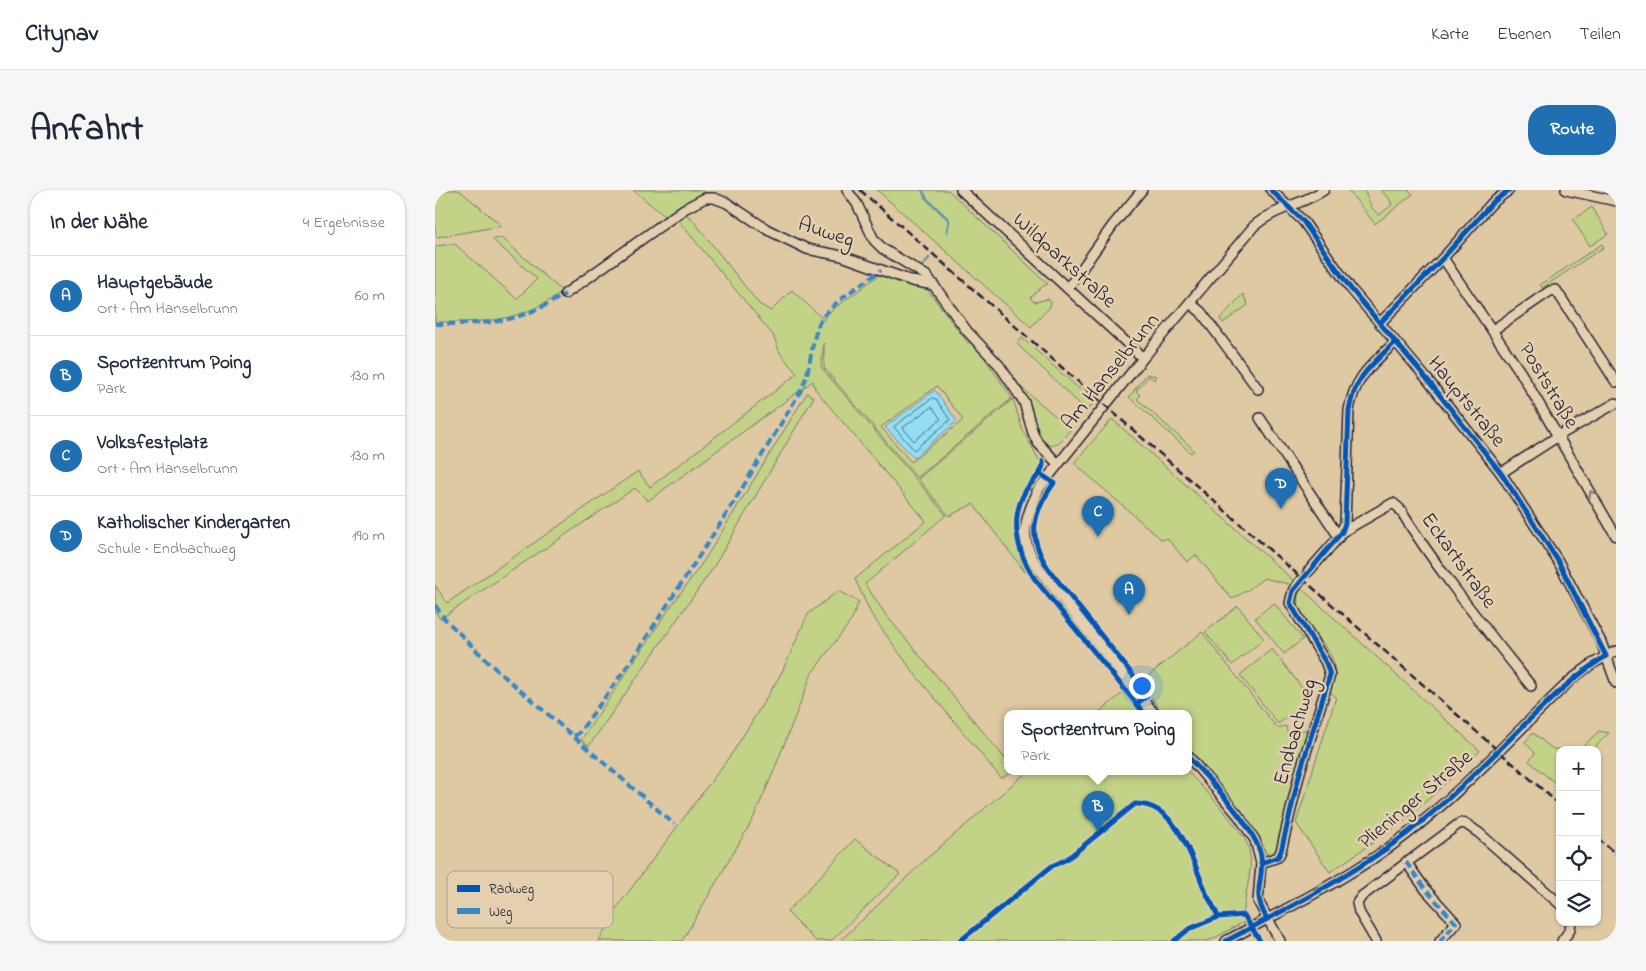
<!DOCTYPE html>
<html lang="de">
<head>
<meta charset="utf-8">
<style>
  body { margin:0; font-family:"Indie Flower",sans-serif; background:#f6f6f7; color:#1f2937 }
  .controls { position:absolute; right:15px; bottom:15px; display:grid; overflow:hidden; border-radius:10px; box-shadow:0 1px 4px #0004 }
  .controls button { width:45px; height:45px; display:grid; place-items:center; padding:0; border:0; border-bottom:1px solid #e0e1e3; background:#fff; color:#1f2937; font:25px sans-serif }
  .you { position:absolute; left:706px; top:495px; width:18px; height:18px; margin:-12px; border:4px solid #fff; border-radius:50%; background:#1a73e8; box-shadow:0 0 0 8px #1a73e833 }
  .badge { display:grid; place-items:center; width:32px; height:32px; border-radius:50%; background:#1f6fb2; color:#fff; font-size:16px; font-weight:700 }
  .pin { position:absolute; translate:-50% -41px; filter:drop-shadow(0 1px 2px #0008) }
  .pin::after { content:''; position:absolute; top:26px; width:18px; height:15px; background:inherit; clip-path:polygon(0 0,100% 0,50% 100%) }
  .popup { position:absolute; left:569px; top:520px; width:188px; height:65px; box-sizing:border-box; display:grid; place-content:center; border-radius:10px; background:#fff; filter:drop-shadow(0 1px 4px #0005); font-size:16px; white-space:nowrap; color:#747a83 }
  .popup b { font-size:19px; color:#1f2937 }
  .popup::after { content:''; position:absolute; left:50%; top:100%; margin-left:-10px; border:10px solid transparent; border-top-color:#fff }
  .list { margin:0; padding:0; list-style:none }
  h2 { display:flex; justify-content:space-between; align-items:center; height:65px; margin:0; padding:0 20px; font-size:21px }
  h2 small { font-size:16px; font-weight:400; color:#747a83 }
  .list li { display:grid; grid-template-columns:32px 1fr auto; gap:15px; align-items:center; box-sizing:border-box; height:80px; padding:0 20px; border-top:1px solid #e0e1e3 }
  .list b { display:block; font-size:19px; white-space:nowrap }
  .list p { margin:0; font-size:16px; white-space:nowrap; color:#747a83 }
  .list em { font-size:16px; font-style:normal; color:#747a83 }
  .icon { flex:none; width:28px; height:28px; fill:none; stroke:currentColor; stroke-width:2; stroke-linecap:round; stroke-linejoin:round }
  .map { position:relative; flex:none; width:1181px; height:751px; overflow:hidden; border-radius:20px }
  header { display:flex; align-items:center; gap:30px; box-sizing:border-box; height:70px; padding:0 25px; background:#fff; border-bottom:1px solid #e0e1e3 }
  header strong { font-size:24px }
  nav { display:flex; gap:28px; margin-inline-start:auto; font-size:18px }
  .intro { display:flex; align-items:center; justify-content:space-between; box-sizing:border-box; height:120px; padding:0 30px }
  h1 { margin:0; font-size:35px }
  .button { padding:12px 22px; border-radius:20px; background:#1f6fb2; color:#fff; font-size:18px; font-weight:700 }
  main { display:flex; gap:30px; padding:0 30px }
  aside { flex:1; background:#fff; border-radius:20px; box-shadow:0 1px 4px #0004 }
  .map>svg:first-child { display:block }
  .green { fill:#c2d388; stroke:#727a62; fill-rule:evenodd }
  .water { fill:#92def2; stroke:#6593a9 }
  .lines { fill:none; stroke-linecap:round; stroke-linejoin:round }
  .shore { stroke:#4f6d84; stroke-width:1 }
  .stream { stroke:#6593a9; stroke-width:2.5 }
  .minor-casing { stroke:#22223b; stroke-width:12 }
  .minor { stroke:#e4d0ae; stroke-width:9 }
  .rail { stroke:#22223b; stroke-width:2.5; stroke-dasharray:8 4; stroke-linecap:butt }
  .quiet { stroke:#3887c6; stroke-width:4; stroke-dasharray:8 4; stroke-linecap:butt }
  .cycleway-casing { stroke:#e4d0ae; stroke-width:8 }
  .cycleway { stroke:#0057b8; stroke-width:5 }
  .oneway { stroke:#837974 }
  .labels { text-anchor:middle; dominant-baseline:central; stroke-width:5; stroke-linejoin:round; paint-order:stroke }
  .street-label { font-size:21px; fill:#22223b; stroke:#e4d0ae }
  .key { fill:#e4d0ae; stroke:#aa9c8c; stroke-width:1 }
  .key-label { font-size:14px; fill:#22223b }
</style>
</head>
<body>
<header>
<strong>Citynav</strong>
<nav><a>Karte</a><a>Ebenen</a><a>Teilen</a></nav>
</header>
<div class="intro"><h1>Anfahrt</h1><a class="button">Route</a></div>
<main>
<aside>
<h2>In der Nähe<small>4 Ergebnisse</small></h2>
<ul class="list">
<li><span class="badge">A</span><div><b>Hauptgebäude</b><p>Ort · Am Hanselbrunn</p></div><em>60 m</em></li>
<li><span class="badge">B</span><div><b>Sportzentrum Poing</b><p>Park</p></div><em>130 m</em></li>
<li><span class="badge">C</span><div><b>Volksfestplatz</b><p>Ort · Am Hanselbrunn</p></div><em>130 m</em></li>
<li><span class="badge">D</span><div><b>Katholischer Kindergarten</b><p>Schule · Endbachweg</p></div><em>190 m</em></li>
</ul>
</aside>
<div class="map">
<svg width="1181" height="751" viewBox="0 0 1181 751">
  <rect width="100%" height="100%" fill="#dfc9a3"/>
  <filter id="ink" filterUnits="userSpaceOnUse"><feTurbulence type="fractalNoise" baseFrequency=".02" numOctaves="2"/><feDisplacementMap in="SourceGraphic" scale="10" xChannelSelector="R" yChannelSelector="G"/><feConvolveMatrix kernelMatrix="1 2 1 2 8 2 1 2 1" color-interpolation-filters="sRGB"/></filter>
  <g filter="url(#ink)">
    <g class="green">
      <polygon points="0,0 24,0 67,36 3,47 0,45"/>
      <polygon points="198,0 268,0 272,4 243,17 231,27"/>
      <polygon points="442,0 513,0 613,94 608,96 595,108 600,112 613,109 616,112 615,117 596,137"/>
      <polygon points="913,0 929,0 937,18 944,25 957,15 954,8 945,0 974,0 978,4 940,34"/>
      <polygon points="1157,17 1173,44 1155,56 1138,30"/>
      <path d="M249 23 257 29 324 114 336 121 357 100 389 130 392 124 444 85 492 99 533 153 538 151 549 164 551 170 577 208 482 288 389 178V153L386 177 511 325 430 394 451 425 573 572V581H579L566 588 478 482 436 424 420 389 491 331 380 199 378 191 213 311 200 298 5 429 0 421V395L12 413 203 281 215 297 362 184 345 163 338 145 242 29ZM502 196 528 230 476 272 446 237Z"/>
      <path d="M67 48 128 102C82 133 53 132 0 132V56L20 54 82 109 102 89 57 49Z"/>
      <polygon points="1167,54 1169,57 1107,98 1105,95"/>
      <polygon points="808,104 813,115 788,133 785,129"/>
      <polygon points="587,148 659,212 652,221 582,154"/>
      <polygon points="712,184 721,186 719,190 714,186 701,201 705,205 702,209 756,257 759,261 756,263 694,207"/>
      <polygon points="581,193 636,239 623,254 614,256 607,250"/>
      <polygon points="372,203 379,207 278,378 154,556 146,550 234,419 270,369"/>
      <path d="M578 209 588 241 606 273C604 282 596 288 591 296 574 324 577 354 590 382L538 314 514 326 483 289Z"/>
      <polygon points="677,229 858,390 857,395 829,388 813,400 797,409 761,365 752,372 732,348 727,350 639,273"/>
      <path d="M865 397 1045 561 971 630 895 682 861 633 901 507 894 501C897 492 901 480 898 471 888 443 853 431 865 397Z"/>
      <polygon points="403,401 424,412 416,431 377,483 338,583 317,631 247,751 164,751 180,720 298,562 346,484 373,424"/>
      <polygon points="839,413 868,449 849,464 820,428"/>
      <polygon points="803,416 829,449 797,475 770,442"/>
      <polygon points="767,442 842,538 851,536 853,546 871,539 871,553 841,664 835,665 831,663 824,648 801,616 753,558 753,523 727,523 708,495 713,486"/>
      <polygon points="837,459 876,509 843,534 805,485"/>
      <polygon points="689,502 705,523 663,523"/>
      <polygon points="1164,541 1174,543 1157,560 1144,560"/>
      <polygon points="1098,543 1118,559 1141,560 1125,560 1125,591 1121,594 1094,571 1100,563 1090,552"/>
      <path d="M593 581H752C766 596 810 641 814 659 820 683 806 708 809 732L774 751H405L489 671Z"/>
      <polygon points="420,649 465,684 396,751 381,751 352,722"/>
    </g>
    <polygon class="water" points="500,200 522,231 479,268 450,237"/>
    <g class="lines">
      <g class="shore">
        <polygon points="498,208 501,209 515,230 479,260 459,237"/>
        <polygon points="497,217 506,229 479,251 468,238"/>
      </g>
      <g class="stream">
        <polyline points="487,0 492,9 514,30 512,42"/>
        <polyline points="486,78 494,68"/>
      </g>
      <defs>
        <g id="minor">
          <polyline points="412,0 422,14 439,50 448,59 492,86 532,141 564,175 589,212 598,243 603,253 623,274"/>
          <polyline points="526,0 708,168"/>
          <polyline points="836,0 868,31 916,99 992,189 1066,283 1123,371 1166,452 1181,493"/>
          <polyline points="1131,0 1181,11"/>
          <polyline points="1008,68 1086,183 1181,346"/>
          <polyline points="633,98 678,35 707,0"/>
          <polyline points="130,104 249,19 270,8 279,8 292,13 333,40 372,59 407,66 477,91 499,95"/>
          <polyline points="755,113 766,122 823,199"/>
          <polyline points="945,133 1008,68 1057,13 1074,0"/>
          <polyline points="1058,140 1115,101 1121,100 1181,192"/>
          <polyline points="825,228 904,347"/>
          <polyline points="1066,283 1128,243 1181,213"/>
          <path d="M605 297C587 333 583 351 608 385L719 523"/>
          <path d="M602 301 708 168 819 36C840 18 866 15 889 0"/>
          <path d="M907 342 958 313 964 318C1003 381 1050 438 1096 496"/>
          <path d="M873 382 904 347 910 333 914 220C920 186 937 175 960 152"/>
          <polyline points="753,566 803,625 820,650 826,673 823,711 845,751"/>
          <polyline points="971,672 991,700 1021,733 1005,751"/>
          <polyline points="826,673 843,667 846,661 865,582 895,485 891,473 855,413 858,401 865,391"/>
          <path d="M791 751C852 718 915 688 971 645 1031 598 1082 541 1137 489L1157 474 1181 461"/>
          <polyline points="941,751 924,722 922,713 927,706 1025,633 1031,634 1044,643 1125,714"/>
          <polyline points="1127,751 1135,740 1136,732"/>
        </g>
      </defs>
      <use href="#minor" class="minor-casing"/>
      <use href="#minor" class="minor"/>
      <g class="rail">
        <polyline points="425,0 1125,615"/>
        <polyline points="1162,648 1181,664"/>
      </g>
      <g class="quiet">
        <path d="M0 134C54 134 83 134 130 104"/>
        <polyline points="0,415 9,428 55,474 239,634"/>
        <path d="M139 546 144 543 196 471 294 320 365 202C376 181 375 158 383 136 390 116 429 93 446 80"/>
        <polyline points="971,672 991,700 1021,733 1005,751"/>
      </g>
      <defs>
        <g id="cycleway">
          <polyline points="945,133 1008,68 1057,13 1074,0"/>
          <path d="M608 271C610 282 596 292 591 300 574 328 582 362 599 388L709 523"/>
          <path d="M604 283 619 293C596 325 592 348 615 381L705 494 712 506 701 514"/>
          <path d="M755 569C774 589 822 640 826 666 830 693 815 699 832 729"/>
          <path d="M826 673 843 667 846 661 865 582 895 485 891 473 855 413 858 401 907 342 910 333 914 220C920 186 937 175 960 152"/>
          <path d="M525 751 617 676 632 669 700 614C743 613 758 672 771 703 775 711 780 718 783 727"/>
          <polyline points="739,751 754,739 783,727 809,725 825,751"/>
          <path d="M791 751C861 714 931 679 991 628 1026 599 1058 566 1090 534 1116 509 1140 485 1171 466L1123 371 1066 283 992 189 916 99 868 31 836 0"/>
        </g>
      </defs>
      <use href="#cycleway" class="cycleway-casing"/>
      <use href="#cycleway" class="cycleway"/>
    </g>
    <defs><path id="oneway-chevron" d="M-2-3.5L2.5 0L-2 3.5" fill="none" stroke-width="1.6" stroke-linecap="round" stroke-linejoin="round" transform="scale(1.25)"/></defs>
    <use class="oneway" href="#oneway-chevron" transform="translate(1157 304) rotate(-120)"/>
  </g>
  <g class="labels">
    <g class="street-label">
      <text transform="translate(391 43) rotate(18)">Auweg</text>
      <text transform="translate(629 71) rotate(42)">Wildparkstraße</text>
      <text transform="translate(676 182) rotate(-51)">Am Hanselbrunn</text>
      <text transform="translate(1113 196) rotate(59)">Poststraße</text>
      <text transform="translate(1031 212) rotate(51)">Hauptstraße</text>
      <text transform="translate(1023 371) rotate(54)">Eckartstraße</text>
      <text transform="translate(861 542) rotate(-74)">Endbachweg</text>
      <text transform="translate(981 610) rotate(-40)">Plieninger Straße</text>
    </g>
  </g>
  <rect x="12" y="681" width="166" height="57" rx="8" class="key"/>
  <rect x="22" y="695" width="23" height="7" fill="#0057b8"/>
  <rect x="22" y="718" width="23" height="6" fill="#3887c6"/>
  <g class="key-label">
    <text x="54" y="703">Radweg</text>
    <text x="54" y="726">Weg</text>
  </g>
</svg>
<div class="controls">
<button>+</button>
<button>−</button>
<button><svg class="icon" aria-label="locate" viewBox="0 0 24 24"><circle cx="12" cy="12" r="6"/><path d="M12 2v4M12 18v4M2 12h4M18 12h4"/></svg></button>
<button><svg class="icon" aria-label="layers" viewBox="0 0 24 24"><path d="M12 4l9 5-9 5-9-5zM3 14l9 5 9-5"/></svg></button>
</div>
<div class="you"></div>
<div class="pin badge" style="left:694px;top:425px">A</div>
<div class="pin badge" style="left:663px;top:642px">B</div>
<div class="popup"><b>Sportzentrum Poing</b>Park</div>
<div class="pin badge" style="left:663px;top:347px">C</div>
<div class="pin badge" style="left:846px;top:319px">D</div>
</div>
</main>
</body>
</html>
